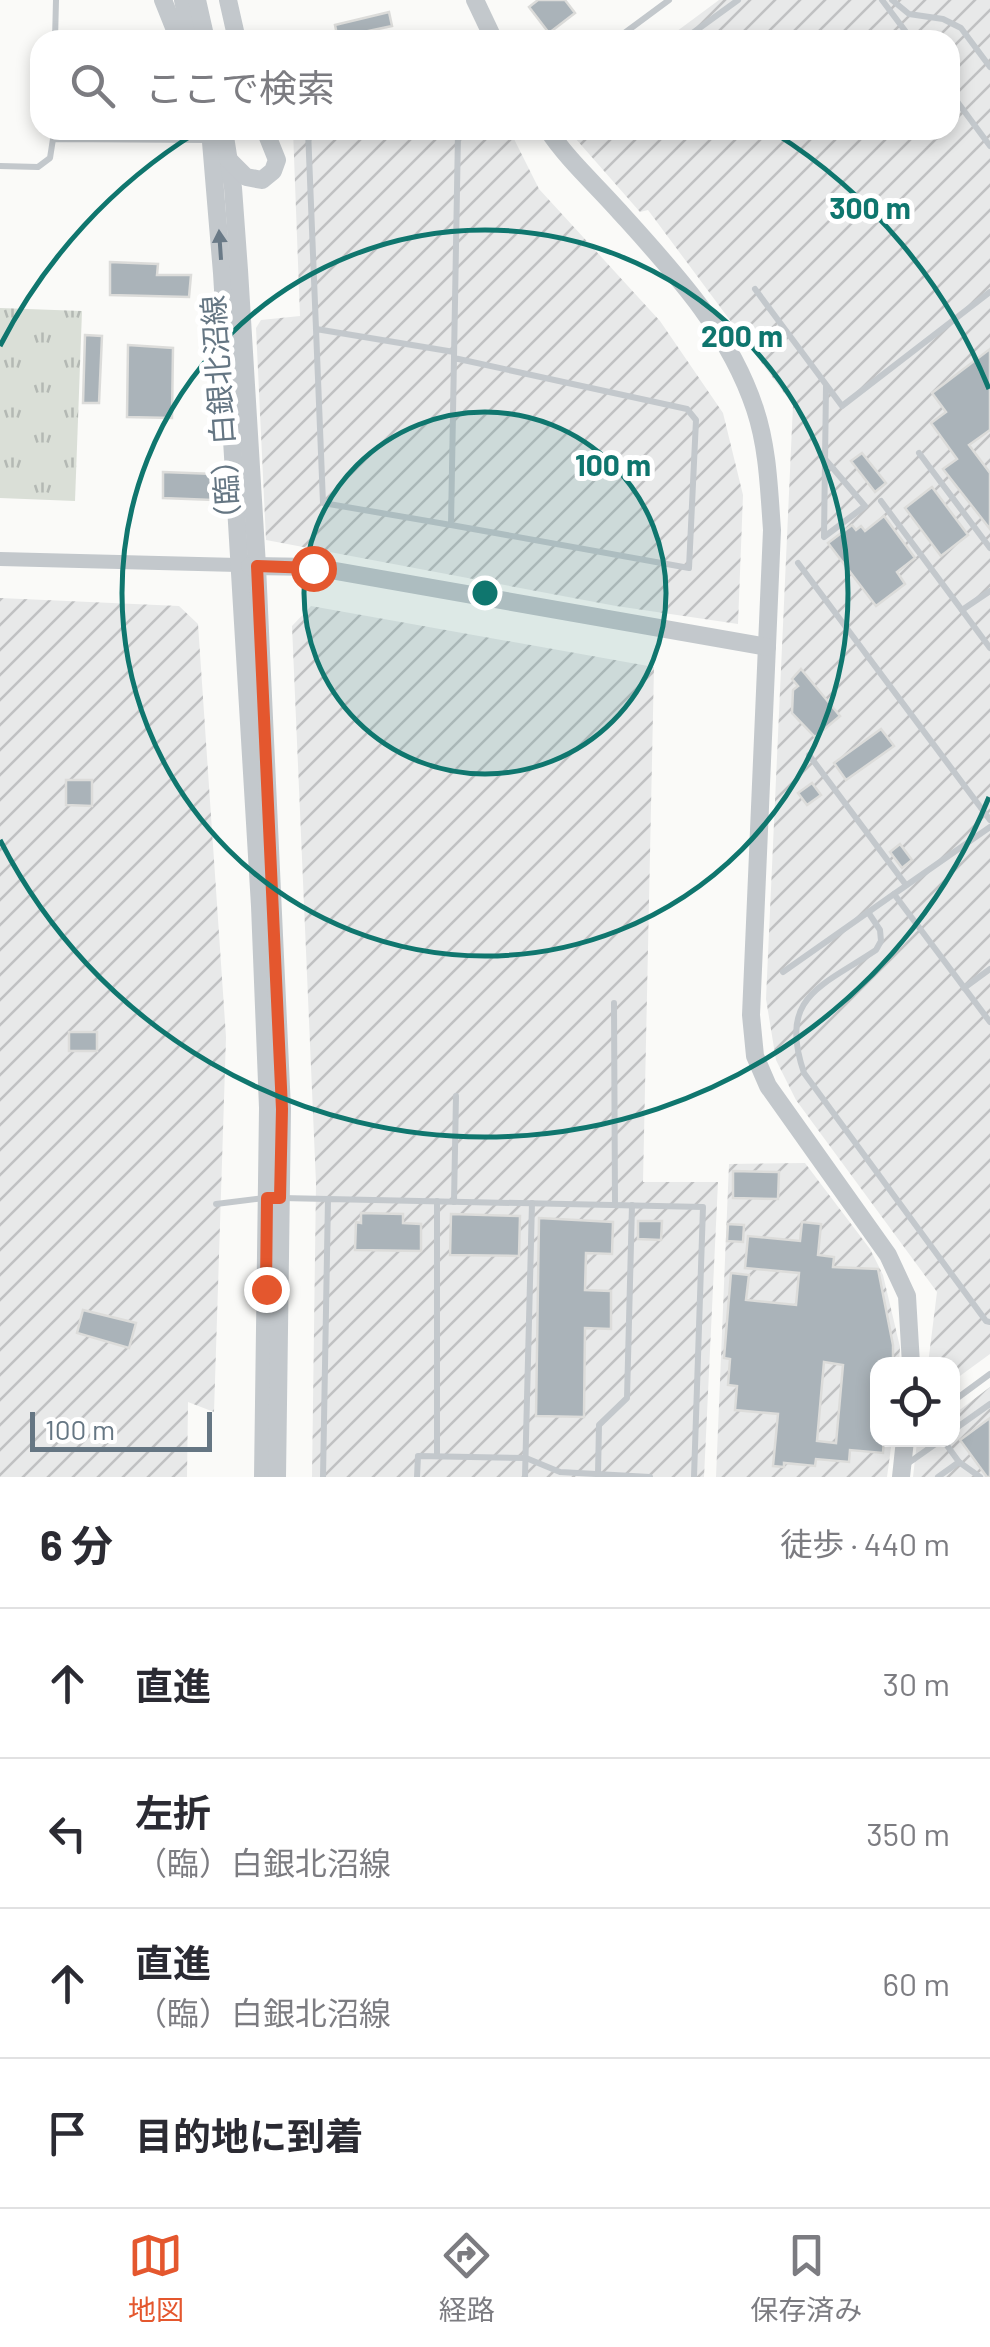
<!DOCTYPE html>
<html lang="ja">
<head>
<meta charset="utf-8">
<style>
  body { margin:0; font-family:Barlow,"Noto Sans JP",sans-serif; background:#f7f7f7; color:#2b2b33 }
  .controls { position:absolute; right:30px; bottom:30px; display:grid; overflow:hidden; border-radius:20px; box-shadow:0 5px 15px #0003 }
  .controls button { width:90px; height:90px; display:grid; place-items:center; padding:0; border:0; border-bottom:2px solid #e1e1e2; background:#fff; color:#2b2b33; font:50px sans-serif }
  .scale { position:absolute; left:30px; bottom:25px; width:182px; box-sizing:border-box; padding-left:10px; border:5px solid #657683; border-top:0; font-size:28px; line-height:35px; white-space:nowrap; color:#657683; -webkit-text-stroke:8px #fff; paint-order:stroke }
  .stop { position:absolute; width:30px; height:30px; margin:-22px; border:8px solid #e4572e; border-radius:50%; background:#fff }
  .stop.end { background:#e4572e; border-color:#fff; box-shadow:0 2px 10px #0008 }
  .list { margin:0; padding:0; list-style:none }
  h2 { display:flex; justify-content:space-between; align-items:center; height:130px; margin:0; padding:0 40px; font-size:42px }
  h2 small { font-size:32px; font-weight:400; color:#7c7c81 }
  .list li { display:grid; grid-template-columns:65px 1fr auto; gap:30px; align-items:center; box-sizing:border-box; height:150px; padding:0 40px; border-top:2px solid #e1e1e2 }
  .list b { display:block; font-size:38px; white-space:nowrap }
  .list p { margin:0; font-size:32px; white-space:nowrap; color:#7c7c81 }
  .list em { font-size:32px; font-style:normal; color:#7c7c81 }
  .icon { flex:none; width:55px; height:55px; fill:none; stroke:currentColor; stroke-width:2; stroke-linecap:round; stroke-linejoin:round }
  .map { position:relative; flex:none; width:990px; height:1477px; overflow:hidden }
  .search { position:absolute; background:#fff; box-shadow:0 5px 15px #0003; left:30px; right:30px; top:30px; height:110px; display:flex; align-items:center; gap:25px; box-sizing:border-box; padding:0 35px; border-radius:30px; color:#7c7c81; font-size:38px }
  .sheet { height:730px; background:#fff }
  nav { display:flex; justify-content:space-around; align-items:center; box-sizing:border-box; height:140px; border-top:2px solid #e1e1e2; background:#fff; font-size:28px; color:#7c7c81 }
  nav a { display:grid; justify-items:center; gap:5px }
  nav .on { color:#e4572e }
  .map>svg:first-child { display:block }
  .industrial { fill:url(#industrial-furrows) }
  .grass { fill:url(#grass-tufts) }
  .building { fill:#aab3b9; stroke:#dcdcda; stroke-width:2.5; fill-rule:evenodd }
  .lines { fill:none; stroke-linecap:round; stroke-linejoin:round }
  .service { stroke:#c3c8cc; stroke-width:6 }
  .minor { stroke:#c3c8cc; stroke-width:14 }
  .tertiary { stroke:#c3c8cc; stroke-width:18 }
  .oneway { fill:#6a7a87 }
  .route { stroke:#e4572e; stroke-width:12 }
  .ring { fill:none; stroke:#0f766e; stroke-width:5 }
  .labels { text-anchor:middle; dominant-baseline:central; stroke-width:10; stroke-linejoin:round; paint-order:stroke }
  .street-label { font-size:30px; fill:#657683; stroke:#fff }
  .centre { fill:#0f766e; stroke:#fff; stroke-width:5 }
  .ring-label { font-size:30px; text-anchor:middle; font-weight:bold; fill:#0f766e; stroke:#fff; stroke-width:10; stroke-linejoin:round; paint-order:stroke }
</style>
</head>
<body>
<div class="map">
<svg width="990" height="1477" viewBox="0 0 990 1477">
  <defs>
    <pattern id="industrial-furrows" width="10" height="10" patternUnits="userSpaceOnUse" patternTransform="scale(2.5)"><rect width="10" height="10" fill="#e8e9e9"/><path d="M-1 1l2-2M0 10L10 0M9 11l2-2" fill="none" stroke="#c0c1c2"/></pattern>
    <pattern id="grass-tufts" width="24" height="20" patternUnits="userSpaceOnUse" patternTransform="scale(2.5)"><rect width="24" height="20" fill="#dadfd7"/><path d="M3 7l-1-3M5 7V3M7 7l1-3M15 17l-1-3M17 17v-4M19 17l1-3" fill="none" stroke="#b4b9b4"/></pattern>
  </defs>
  <rect width="100%" height="100%" fill="#fafaf8"/>
  <g class="industrial">
    <polygon points="719,0 990,0 990,1354 953,1381 952,1364 928,1364 937,1292 796,1100 776,1060 766,999 793,405 648,210 640,212 568,130 950,130 950,40 665,40"/>
    <polygon points="293,130 478,130 487,140 512,135 539,189 660,321 723,413 743,495 738,624 616,606 266,540 256,328 261,320 300,316"/>
    <polygon points="0,598 179,606 198,624 226,1037 214,1412 188,1402 187,1477 0,1477"/>
    <polygon points="311,606 654,667 643,1182 718,1182 704,1477 312,1477 316,1183 292,626"/>
    <polygon points="805,1163 870,1249 883,1275 900,1347 899,1364 878,1364 878,1440 892,1440 887,1477 716,1477 729,1164"/>
    <polygon points="990,1387 990,1477 913,1477 917,1442 952,1440 953,1415"/>
  </g>
  <polygon class="grass" points="0,308 82,311 75,501 0,498"/>
  <g class="building">
    <polygon points="538,0 565,0 575,13 549,33 529,7"/>
    <polygon points="389,12 392,26 359,33 361,40 338,40 335,25"/>
    <polygon points="110,262 158,264 157,275 191,275 189,297 110,295"/>
    <polygon points="85,335 102,336 99,403 83,403"/>
    <polygon points="128,345 173,348 172,418 127,417"/>
    <polygon points="990,349 990,430 969,445 990,473 990,529 943,469 957,459 931,423 946,412 932,393"/>
    <polygon points="862,453 886,483 875,492 851,461"/>
    <polygon points="163,472 214,474 213,500 163,498"/>
    <polygon points="932,487 968,535 941,556 905,508"/>
    <polygon points="884,516 915,558 897,572 905,584 876,606 828,543 852,525 856,530 861,526 865,531"/>
    <polygon points="801,669 840,716 815,737 792,713 793,690 798,686 792,679"/>
    <polygon points="881,729 894,746 846,780 834,763"/>
    <polygon points="66,780 92,780 92,806 66,805"/>
    <polygon points="812,783 821,795 807,805 798,793"/>
    <polygon points="900,844 912,860 902,868 890,852"/>
    <rect x="69" y="1032" width="28" height="19"/>
    <polygon points="733,1171 779,1172 778,1199 733,1198"/>
    <polygon points="361,1213 403,1214 403,1223 421,1224 421,1251 355,1250 356,1222 361,1223"/>
    <polygon points="451,1214 520,1216 519,1256 450,1255"/>
    <polygon points="539,1218 613,1222 612,1254 586,1253 585,1290 611,1291 611,1329 585,1328 584,1417 536,1416"/>
    <polygon points="638,1221 662,1221 661,1240 638,1239"/>
    <path d="M802 1222 821 1224 818 1255 834 1257 833 1267 878 1269 893 1345V1364H878V1440H884L883 1453 850 1450 849 1462 816 1459 815 1466 784 1463V1467L773 1466 778 1414 735 1410 737 1386 728 1385 730 1359 724 1358 731 1273 749 1275 746 1300 796 1305 799 1273 745 1268 748 1236 800 1241ZM824 1362 843 1365 836 1443 817 1441Z"/>
    <polygon points="728,1224 744,1225 743,1242 727,1241"/>
    <polygon points="83,1310 136,1323 129,1348 77,1333"/>
    <polygon points="990,1418 990,1477 987,1477 960,1440"/>
  </g>
  <g class="lines">
    <g class="service">
      <polyline points="882,0 912,40"/>
      <polyline points="892,0 909,14 943,19 961,28 990,67"/>
      <polyline points="55,40 56,0"/>
      <polyline points="615,40 669,0"/>
      <polyline points="683,40 738,0"/>
      <polyline points="950,92 990,146"/>
      <polyline points="308,130 323,503 451,525"/>
      <polyline points="612,136 613,130"/>
      <polyline points="0,166 38,167 50,158 53,139 211,140"/>
      <polyline points="755,289 842,406 990,292"/>
      <polyline points="316,329 454,352"/>
      <polyline points="454,358 687,409 696,420 689,568 451,525 458,134 456,130"/>
      <polyline points="919,453 990,548"/>
      <polyline points="825,459 865,506 824,537 826,386"/>
      <polyline points="881,501 990,648"/>
      <polyline points="798,563 990,820"/>
      <polyline points="962,610 990,591"/>
      <polyline points="809,755 906,885"/>
      <polyline points="894,894 990,827"/>
      <path d="M868 912 880 930 881 941 876 950C821 987 778 996 804 1073L986 1321 990 1322"/>
      <polyline points="783,972 894,894 990,1022"/>
      <polyline points="964,988 990,969"/>
      <polyline points="614,1003 615,1205"/>
      <polyline points="282,1198 328,1199"/>
      <polyline points="454,1202 456,1096"/>
      <polyline points="216,1204 265,1198"/>
      <polyline points="952,1402 990,1374"/>
      <polyline points="952,1431 990,1404"/>
      <polyline points="943,1440 959,1462"/>
      <polyline points="437,1456 437,1201"/>
      <polyline points="907,1464 941,1440"/>
      <polyline points="598,1474 599,1425 627,1398 632,1205"/>
      <polyline points="323,1477 328,1199 703,1207 694,1477"/>
      <polyline points="417,1477 418,1456 526,1458 560,1472 650,1477"/>
      <polyline points="525,1477 532,1203"/>
      <polyline points="938,1477 959,1462 980,1477"/>
    </g>
    <polyline class="minor" points="0,559 238,565"/>
    <g class="tertiary">
      <polyline points="163,0 179,40"/>
      <polyline points="183,0 191,40"/>
      <polyline points="197,0 206,40"/>
      <polyline points="228,0 237,40"/>
      <polyline points="475,0 494,40"/>
      <polyline points="210,130 222,273 260,906 268,1108 263,1477"/>
      <polyline points="224,130 233,188 239,270 257,566 282,1109 277,1477"/>
      <path d="M548 130C567 159 595 184 618 210 673 271 729 330 755 409 768 448 769 490 772 530L751 1015 755 1056 768 1086 888 1255 907 1296 911 1364"/>
      <polyline points="228,159 246,177 262,180 273,171 277,160 265,130"/>
      <polyline points="250,566 313,567 767,647"/>
      <polyline points="901,1477 905,1440"/>
    </g>
  </g>
  <defs><path id="oneway-solid" d="M-6-.8H1V-3.2L6.5 0L1 3.2V.8H-6Z" transform="scale(2.5)"/></defs>
  <use class="oneway" href="#oneway-solid" transform="translate(220 245) rotate(-94)"/>
  <g class="lines">
    <polyline class="route" points="266,1289 267,1198 280,1198 282,1109 257,566 313,568"/>
  </g>
  <circle cx="485" cy="593" r="181" fill="#0f766e" fill-opacity=".12"/>
  <g class="ring">
    <circle cx="485" cy="593" r="181"/>
    <circle cx="485" cy="593" r="363"/>
    <path d="M989 797A544 544 0 0 1 0 840M0 346A544 544 0 0 1 197 132M773 132A544 544 0 0 1 989 389"/>
  </g>
  <g class="labels">
    <g class="street-label">
      <text transform="translate(220 415) rotate(-94)">（臨）白銀北沼線</text>
    </g>
  </g>
  <circle cx="485" cy="593" r="15" class="centre"/>
  <g class="ring-label">
    <text x="870" y="219">300 m</text>
    <text x="742" y="347">200 m</text>
    <text x="613" y="476">100 m</text>
  </g>
</svg>
<div class="controls">
<button><svg class="icon" aria-label="locate" viewBox="0 0 24 24"><circle cx="12" cy="12" r="6"/><path d="M12 2v4M12 18v4M2 12h4M18 12h4"/></svg></button>
</div>
<div class="scale">100 m</div>
<div class="stop" style="left:313px;top:568px"></div>
<div class="stop end" style="left:266px;top:1289px"></div>
<div class="search"><svg class="icon" aria-label="search" viewBox="0 0 24 24"><circle cx="10" cy="10" r="6"/><path d="M15 15l6 6"/></svg>ここで検索</div>
</div>
<section class="sheet">
<h2>6 分<small>徒歩 · 440 m</small></h2>
<ul class="list">
<li><svg class="icon" aria-label="ahead" viewBox="0 0 24 24"><path d="M12 20V5M6 11l6-6 6 6"/></svg><div><b>直進</b></div><em>30 m</em></li>
<li><svg class="icon" aria-label="left" viewBox="0 0 24 24"><path d="M17 20v-9H6M10 6l-5 5 5 5"/></svg><div><b>左折</b><p>（臨）白銀北沼線</p></div><em>350 m</em></li>
<li><svg class="icon" aria-label="ahead" viewBox="0 0 24 24"><path d="M12 20V5M6 11l6-6 6 6"/></svg><div><b>直進</b><p>（臨）白銀北沼線</p></div><em>60 m</em></li>
<li><svg class="icon" aria-label="arrive" viewBox="0 0 24 24"><path d="M6 21V4h12l-3 4 3 4H6"/></svg><div><b>目的地に到着</b></div></li>
</ul>
</section>
<nav>
<a class="on"><svg class="icon" aria-label="map" viewBox="0 0 24 24"><path d="M3 6l6-2 6 2 6-2v14l-6 2-6-2-6 2zM9 4v14M15 6v14"/></svg>地図</a>
<a><svg class="icon" aria-label="directions" viewBox="0 0 24 24"><path d="M12 3l9 9-9 9-9-9zM9 14v-3h6M13 9l2 2-2 2"/></svg>経路</a>
<a><svg class="icon" aria-label="saved" viewBox="0 0 24 24"><path d="M7 4h10v16l-5-4-5 4z"/></svg>保存済み</a>
</nav>
</body>
</html>
